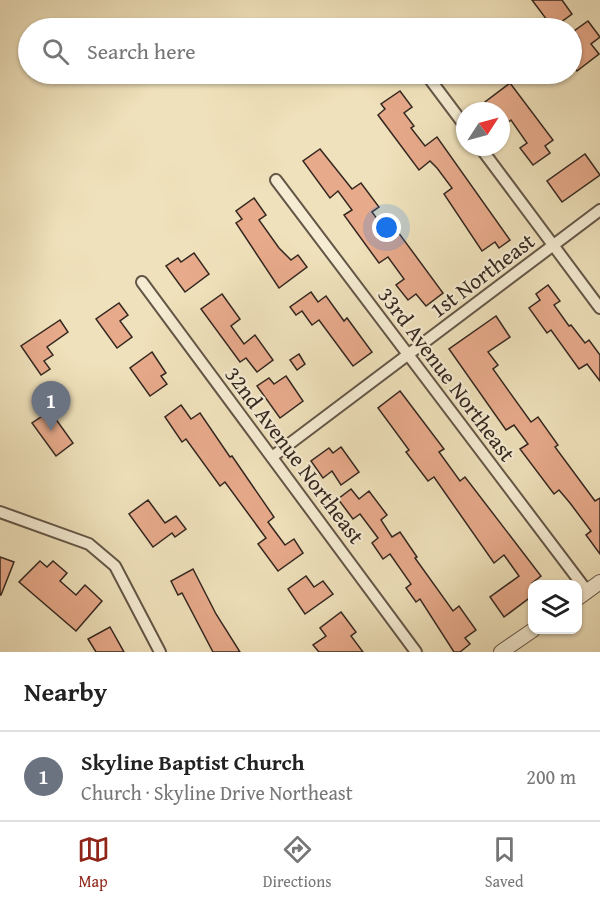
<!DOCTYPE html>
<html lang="en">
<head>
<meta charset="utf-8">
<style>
  body { margin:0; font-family:"Gentium Book Plus",serif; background:#f6f6f6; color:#222 }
  .controls { position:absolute; right:18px; bottom:18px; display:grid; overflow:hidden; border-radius:12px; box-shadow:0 2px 4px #0004 }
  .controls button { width:54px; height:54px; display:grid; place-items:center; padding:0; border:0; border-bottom:2px solid #e0e0e0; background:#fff; color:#222; font:30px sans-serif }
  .compass { position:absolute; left:456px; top:102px; width:54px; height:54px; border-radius:50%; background:#fff; box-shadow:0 2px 4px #0004; rotate:54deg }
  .you { position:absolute; left:387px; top:228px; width:21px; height:21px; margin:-15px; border:4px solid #fff; border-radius:50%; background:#1a73e8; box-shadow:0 0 0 9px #1a73e833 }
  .badge { display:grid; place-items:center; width:39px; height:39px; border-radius:50%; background:#8f2418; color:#fff; font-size:20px; font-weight:700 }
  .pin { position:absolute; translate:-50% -50px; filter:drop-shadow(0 2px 3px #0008) }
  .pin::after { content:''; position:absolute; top:32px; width:21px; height:18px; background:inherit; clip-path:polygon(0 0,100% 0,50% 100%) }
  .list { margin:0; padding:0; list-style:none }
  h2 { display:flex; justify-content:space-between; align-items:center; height:78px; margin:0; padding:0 24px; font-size:26px }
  h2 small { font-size:20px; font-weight:400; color:#767676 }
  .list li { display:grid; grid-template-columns:39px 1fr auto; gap:18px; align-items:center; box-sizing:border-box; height:90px; padding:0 24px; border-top:2px solid #e0e0e0 }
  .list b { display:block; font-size:22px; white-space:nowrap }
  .list p { margin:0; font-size:20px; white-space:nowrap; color:#767676 }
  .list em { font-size:20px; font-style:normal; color:#767676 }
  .icon { flex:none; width:33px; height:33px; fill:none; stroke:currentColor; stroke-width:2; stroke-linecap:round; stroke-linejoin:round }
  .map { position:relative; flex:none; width:600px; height:652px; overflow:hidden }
  .search { position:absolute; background:#fff; box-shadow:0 2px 4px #0004; left:18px; right:18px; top:18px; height:66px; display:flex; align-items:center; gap:15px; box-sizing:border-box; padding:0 21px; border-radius:33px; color:#767676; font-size:22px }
  .sheet { height:168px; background:#fff }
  nav { display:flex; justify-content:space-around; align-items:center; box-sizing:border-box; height:84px; border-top:2px solid #e0e0e0; background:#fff; font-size:16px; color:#767676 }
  nav a { display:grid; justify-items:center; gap:3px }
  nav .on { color:#8f2418 }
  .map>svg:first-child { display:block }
  .building { fill:#e7aa8b; stroke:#342720; stroke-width:1.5 }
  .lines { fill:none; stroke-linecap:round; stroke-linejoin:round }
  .minor-casing { stroke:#635647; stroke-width:14 }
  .tertiary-casing { stroke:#635647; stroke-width:16 }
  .minor { stroke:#f5ecd3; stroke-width:10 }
  .tertiary { stroke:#f5ecd3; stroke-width:14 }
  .labels { text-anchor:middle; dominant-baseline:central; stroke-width:4.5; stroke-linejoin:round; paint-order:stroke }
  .street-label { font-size:22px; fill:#342720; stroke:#f5ecd3 }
</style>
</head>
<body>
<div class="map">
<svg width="600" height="652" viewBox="0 0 600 652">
  <rect width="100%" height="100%" fill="#efe1bb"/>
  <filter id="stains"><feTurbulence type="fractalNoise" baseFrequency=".00333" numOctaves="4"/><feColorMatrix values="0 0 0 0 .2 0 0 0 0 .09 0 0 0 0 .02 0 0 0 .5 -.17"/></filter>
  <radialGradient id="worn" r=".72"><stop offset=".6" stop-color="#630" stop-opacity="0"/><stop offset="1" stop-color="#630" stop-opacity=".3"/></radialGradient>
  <g class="building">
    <polygon points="532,0 562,0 572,14 553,28"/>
    <polygon points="588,21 600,37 591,44 599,54 577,71 572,63 572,43 579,38 574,31"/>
    <polygon points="510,83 553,140 545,146 550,153 533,165 520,148 527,143 511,120 501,127 501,111 491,111 485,102"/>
    <polygon points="400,91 412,107 404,113 414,126 411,128 425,146 437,137 510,240 499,248 495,242 482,251 444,194 452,188 437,168 430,161 419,170 378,115 385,109 381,104"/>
    <polygon points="320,149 352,189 361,183 379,207 372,212 391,238 398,232 443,293 426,306 416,294 408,300 396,285 404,279 388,257 379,263 344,215 352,210 338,191 330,198 303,161"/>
    <polygon points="585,154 600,175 562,202 547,181"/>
    <polygon points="254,198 266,215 259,220 279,248 291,260 298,255 307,267 279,288 236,223 242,219 236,211"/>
    <polygon points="194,253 209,274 185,292 166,266 178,258 181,262"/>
    <polygon points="548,285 560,301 554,305 569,326 571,325 585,343 589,340 600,355 600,381 587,364 579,369 551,330 547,333 529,308 540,300 536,294"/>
    <polygon points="311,292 318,302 326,296 344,321 347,318 372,352 353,366 319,320 312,325 302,311 296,315 290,307"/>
    <polygon points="222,294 240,319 231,326 244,344 255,335 273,360 257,372 246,358 240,362 201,309"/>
    <polygon points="119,303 128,315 120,321 132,337 117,348 96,319"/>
    <polygon points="496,316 510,337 488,352 498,365 493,369 531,422 538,417 558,445 555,447 595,501 600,498 600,554 586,535 591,531 570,503 559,490 554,494 520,449 528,444 514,425 506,430 449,349"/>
    <polygon points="60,320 68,332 47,347 53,355 44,361 50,369 41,375 21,346"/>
    <polygon points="152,352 166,373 161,376 167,384 150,396 130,368"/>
    <polygon points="299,354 305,364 297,370 290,360"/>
    <polygon points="286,376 303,401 280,418 257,386 269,378 274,384"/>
    <polygon points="400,391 444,449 439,452 460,481 465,477 541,576 532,583 532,596 504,617 490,597 519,576 504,555 494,563 434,477 428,481 406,452 409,450 378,408"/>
    <polygon points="181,405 191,419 200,413 230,457 232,456 274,517 268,522 285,545 294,539 303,553 278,571 258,544 266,538 225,482 220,486 186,439 182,442 165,417"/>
    <polygon points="50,411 73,443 56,456 32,423"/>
    <polygon points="341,447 359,472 341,485 332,471 323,478 311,461 329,448 333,453"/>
    <polygon points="351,489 359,499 369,491 387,515 381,520 392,537 400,532 417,557 415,558 453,611 459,606 476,630 465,638 470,644 460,652 454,652 420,599 416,602 406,588 411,584 390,554 383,559 372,543 378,538 360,514 353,519 338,499"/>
    <polygon points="148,500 165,523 176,516 186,529 175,537 172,533 153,547 129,514"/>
    <polygon points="0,557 14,562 1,595 0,595"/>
    <polygon points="40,561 47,567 53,561 67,573 60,581 76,595 85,585 102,601 76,631 19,582"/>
    <polygon points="193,569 216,614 240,652 213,652 182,593 178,595 171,581"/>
    <polygon points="306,576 314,587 323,581 333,594 305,614 288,589"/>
    <polygon points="341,612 356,632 351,636 363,652 319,652 313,645 326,636 320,628"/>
    <polygon points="110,627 124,652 96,652 88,639"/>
  </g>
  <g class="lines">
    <defs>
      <g id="minor">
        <polyline points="426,74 465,126"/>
        <polyline points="480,147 600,308"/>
        <polyline points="276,180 587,591"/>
        <polyline points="142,282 416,652"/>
        <polyline points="272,457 600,210"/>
        <polyline points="0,512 89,544 115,566 160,652"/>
      </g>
      <g id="tertiary">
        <polyline points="578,598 600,582"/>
        <polyline points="501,652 533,630"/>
      </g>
    </defs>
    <use href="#minor" class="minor-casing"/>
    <use href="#tertiary" class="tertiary-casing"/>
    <use href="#minor" class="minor"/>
    <use href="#tertiary" class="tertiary"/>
  </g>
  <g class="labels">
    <g class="street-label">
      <text transform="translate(482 275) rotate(-37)">1st Northeast</text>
      <text transform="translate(447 374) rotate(53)">33rd Avenue Northeast</text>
      <text transform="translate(295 455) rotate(53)">32nd Avenue Northeast</text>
    </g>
  </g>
  <rect width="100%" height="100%" filter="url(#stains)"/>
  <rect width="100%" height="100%" fill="url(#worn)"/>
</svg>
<div class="controls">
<button><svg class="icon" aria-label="layers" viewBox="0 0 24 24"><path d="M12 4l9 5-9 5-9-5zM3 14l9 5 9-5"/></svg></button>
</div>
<svg class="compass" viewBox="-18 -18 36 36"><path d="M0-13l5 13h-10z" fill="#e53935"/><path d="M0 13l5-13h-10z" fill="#767676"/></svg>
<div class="you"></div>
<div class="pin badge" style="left:51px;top:431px;background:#6b7280">1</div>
<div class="search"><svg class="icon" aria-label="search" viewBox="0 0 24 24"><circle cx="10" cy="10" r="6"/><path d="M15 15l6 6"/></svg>Search here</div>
</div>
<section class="sheet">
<h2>Nearby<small></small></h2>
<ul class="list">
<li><span class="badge" style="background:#6b7280">1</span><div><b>Skyline Baptist Church</b><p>Church · Skyline Drive Northeast</p></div><em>200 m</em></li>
</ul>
</section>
<nav>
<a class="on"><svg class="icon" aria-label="map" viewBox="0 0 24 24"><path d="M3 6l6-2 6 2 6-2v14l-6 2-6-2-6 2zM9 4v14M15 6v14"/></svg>Map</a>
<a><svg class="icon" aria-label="directions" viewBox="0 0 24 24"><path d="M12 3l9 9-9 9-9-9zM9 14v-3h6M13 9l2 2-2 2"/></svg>Directions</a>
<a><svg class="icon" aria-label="saved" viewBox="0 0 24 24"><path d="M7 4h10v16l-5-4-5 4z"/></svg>Saved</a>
</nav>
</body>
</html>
